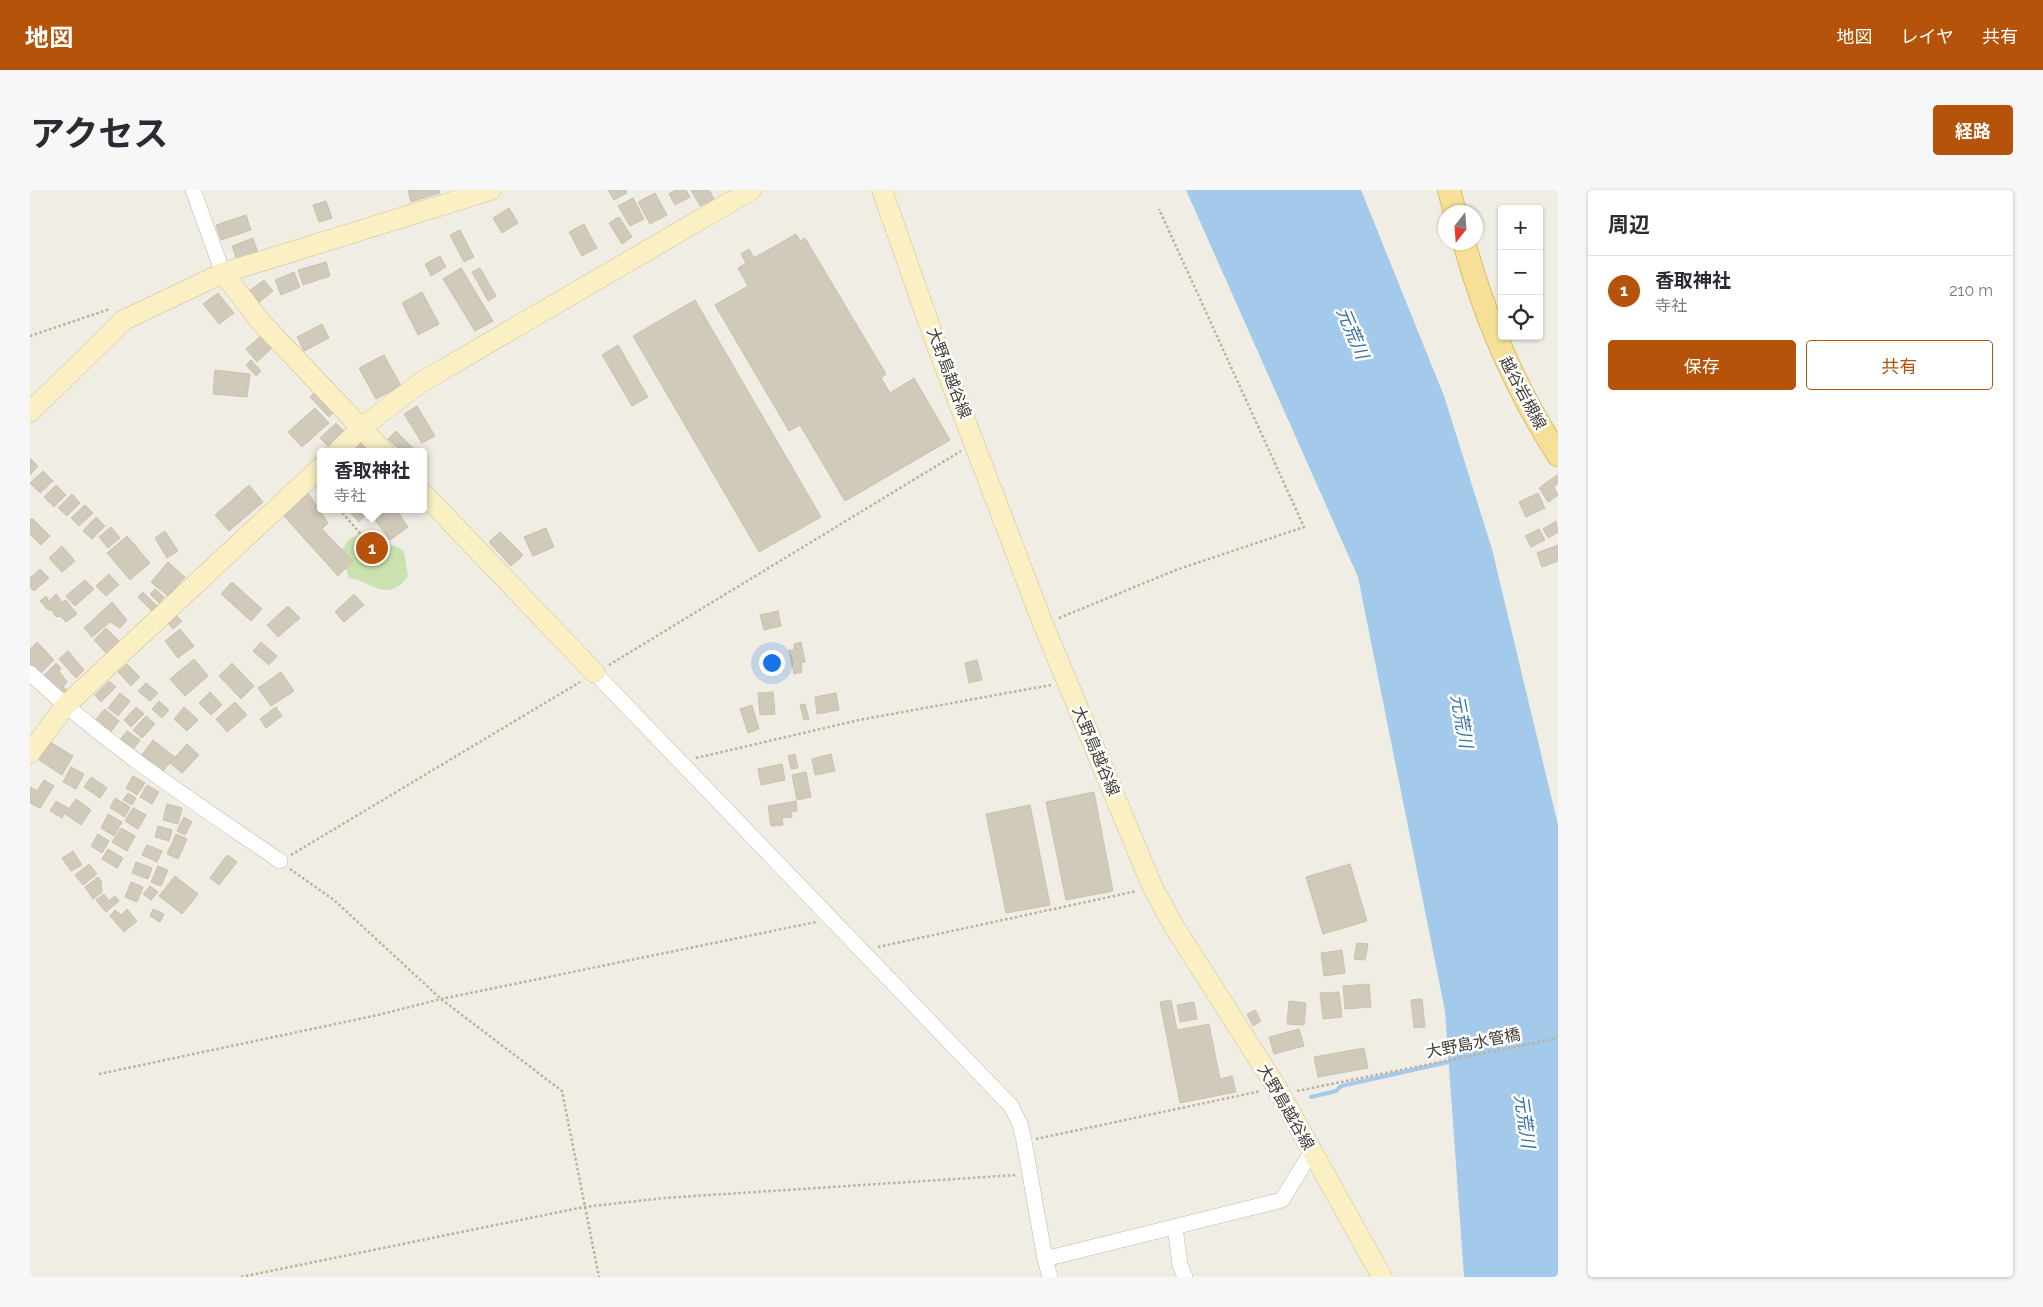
<!DOCTYPE html>
<html lang="ja">
<head>
<meta charset="utf-8">
<style>
  body { margin:0; font-family:Raleway,"Noto Sans JP",sans-serif; background:#f7f7f7; color:#2b2b33 }
  .controls { position:absolute; right:15px; top:15px; display:grid; overflow:hidden; border-radius:5px; box-shadow:0 1px 4px #0004 }
  .controls button { width:45px; height:45px; display:grid; place-items:center; padding:0; border:0; border-bottom:1px solid #e1e1e2; background:#fff; color:#2b2b33; font:25px sans-serif }
  .compass { position:absolute; left:1408px; top:15px; width:45px; height:45px; border-radius:50%; background:#fff; box-shadow:0 1px 4px #0004; rotate:197deg }
  .you { position:absolute; left:741px; top:472px; width:18px; height:18px; margin:-12px; border:4px solid #fff; border-radius:50%; background:#1a73e8; box-shadow:0 0 0 8px #1a73e833 }
  .badge { display:grid; place-items:center; width:32px; height:32px; border-radius:50%; background:#b45309; color:#fff; font-size:16px; font-weight:700 }
  .pin { position:absolute; translate:-50% -50%; border:2px solid #fff; box-shadow:0 1px 5px #0006 }
  .popup { position:absolute; left:287px; top:258px; width:110px; height:65px; box-sizing:border-box; display:grid; place-content:center; border-radius:5px; background:#fff; filter:drop-shadow(0 1px 4px #0005); font-size:16px; white-space:nowrap; color:#7c7c81 }
  .popup b { font-size:19px; color:#2b2b33 }
  .popup::after { content:''; position:absolute; left:50%; top:100%; margin-left:-10px; border:10px solid transparent; border-top-color:#fff }
  .list { margin:0; padding:0; list-style:none }
  h2 { display:flex; justify-content:space-between; align-items:center; height:65px; margin:0; padding:0 20px; font-size:21px }
  h2 small { font-size:16px; font-weight:400; color:#7c7c81 }
  .list li { display:grid; grid-template-columns:32px 1fr auto; gap:15px; align-items:center; box-sizing:border-box; height:70px; padding:0 20px; border-top:1px solid #e1e1e2 }
  .list b { display:block; font-size:19px; white-space:nowrap }
  .list p { margin:0; font-size:16px; white-space:nowrap; color:#7c7c81 }
  .list em { font-size:16px; font-style:normal; color:#7c7c81 }
  .actions { display:flex; gap:10px; padding:15px 20px }
  .actions a { flex:1; padding:11px 0; border:1px solid #b45309; border-radius:5px; text-align:center; font-size:18px; color:#b45309 }
  .actions .main { background:#b45309; color:#fff }
  .icon { flex:none; width:28px; height:28px; fill:none; stroke:currentColor; stroke-width:2; stroke-linecap:round; stroke-linejoin:round }
  .map { position:relative; flex:none; width:1528px; height:1087px; overflow:hidden; border-radius:5px }
  header { display:flex; align-items:center; gap:30px; box-sizing:border-box; height:70px; padding:0 25px; background:#b45309; color:#fff }
  header strong { font-size:24px }
  nav { display:flex; gap:28px; margin-inline-start:auto; font-size:18px }
  .intro { display:flex; align-items:center; justify-content:space-between; box-sizing:border-box; height:120px; padding:0 30px }
  h1 { margin:0; font-size:35px }
  .button { padding:12px 22px; border-radius:5px; background:#b45309; color:#fff; font-size:18px; font-weight:700 }
  main { display:flex; gap:30px; padding:0 30px }
  aside { flex:1; background:#fff; border-radius:5px; box-shadow:0 1px 4px #0004 }
  .map>svg:first-child { display:block }
  .green { fill:#c9e2af }
  .water { fill:#a3caea }
  .lines { fill:none; stroke-linecap:round; stroke-linejoin:round }
  .stream { stroke:#a3caea; stroke-width:4 }
  .building { fill:#d1c9ba; stroke:#cbc1ae }
  .street-casing { stroke:#beb8aa; stroke-width:16 }
  .secondary-casing { stroke:#cdc196; stroke-width:21 }
  .primary-casing { stroke:#dabd68; stroke-width:24 }
  .path { stroke:#bcb19a; stroke-width:2.5; stroke-dasharray:2.5 2.5; stroke-linecap:butt }
  .street { stroke:#fff; stroke-width:15 }
  .secondary { stroke:#faf0c4; stroke-width:20 }
  .primary { stroke:#f6e097; stroke-width:22 }
  .labels { text-anchor:middle; dominant-baseline:central; stroke-width:5; stroke-linejoin:round; paint-order:stroke }
  .street-label { font-size:16px; fill:#423d34; stroke:#fff }
  .water-label { font-size:18px; font-style:italic; fill:#3671a5; stroke:#fff }
</style>
</head>
<body>
<header>
<strong>地図</strong>
<nav><a>地図</a><a>レイヤ</a><a>共有</a></nav>
</header>
<div class="intro"><h1>アクセス</h1><a class="button">経路</a></div>
<main>
<div class="map">
<svg width="1528" height="1087" viewBox="0 0 1528 1087">
  <rect width="100%" height="100%" fill="#f0ede4"/>
  <path class="green" d="M332 343C340 351 340 365 355 366L358 356 364 355 374 361 378 386C356 416 339 389 319 388L310 363 318 350Z"/>
  <polygon class="water" points="1156,0 1331,0 1414,206 1462,359 1528,635 1528,1087 1434,1087 1415,821 1328,387"/>
  <g class="lines">
    <polyline class="stream" points="1281,907 1306,901 1311,896 1423,871"/>
  </g>
  <g class="building">
    <polygon points="378,0 409,0 410,3 381,12"/>
    <polygon points="578,0 596,0 597,3 584,10"/>
    <polygon points="646,0 656,0 660,7 645,15 639,4"/>
    <polygon points="661,0 679,0 684,9 670,16"/>
    <polygon points="625,3 637,25 620,34 608,12"/>
    <polygon points="603,8 614,29 600,36 588,16"/>
    <polygon points="296,11 302,28 289,32 283,15"/>
    <polygon points="479,18 488,33 472,43 463,28"/>
    <polygon points="216,25 221,40 191,50 186,35"/>
    <polygon points="589,27 602,47 592,54 579,33"/>
    <polygon points="554,34 567,58 552,66 539,42"/>
    <polygon points="430,40 444,67 434,72 420,45"/>
    <polygon points="766,44 770,51 775,48 856,184 851,188 860,203 884,188 920,250 815,311 770,235 759,241 685,115 718,96 708,78 716,73 711,64 719,59 724,68"/>
    <polygon points="223,48 228,63 207,70 202,56"/>
    <polygon points="410,66 416,77 401,86 395,74"/>
    <polygon points="296,72 300,86 273,95 268,80"/>
    <polygon points="431,78 463,131 445,141 413,89"/>
    <polygon points="450,78 466,106 458,111 442,82"/>
    <polygon points="264,82 270,97 251,105 245,90"/>
    <polygon points="234,90 243,101 228,113 219,101"/>
    <polygon points="392,102 409,134 388,145 372,113"/>
    <polygon points="188,103 204,123 189,134 173,114"/>
    <polygon points="665,110 791,327 729,362 603,146"/>
    <polygon points="292,134 299,148 274,161 267,147"/>
    <polygon points="231,146 242,158 227,172 216,159"/>
    <polygon points="588,155 618,207 602,216 572,165"/>
    <polygon points="354,165 371,196 346,209 329,178"/>
    <polygon points="221,170 231,181 226,186 216,175"/>
    <polygon points="185,180 220,184 217,207 183,204"/>
    <polygon points="287,200 306,220 299,227 280,207"/>
    <polygon points="387,216 405,246 392,253 374,224"/>
    <polygon points="285,218 299,233 272,257 258,242"/>
    <polygon points="306,233 316,243 300,258 290,248"/>
    <polygon points="366,241 383,258 380,262 372,262 358,249"/>
    <polygon points="332,252 342,262 323,262"/>
    <polygon points="0,268 8,276 0,285"/>
    <polygon points="13,281 23,291 10,303 0,293"/>
    <polygon points="1527,285 1528,293 1524,297 1528,305 1518,312 1509,298"/>
    <polygon points="26,295 36,305 24,317 14,307"/>
    <polygon points="219,295 233,312 199,341 185,325"/>
    <polygon points="278,303 298,333 292,339 323,371 308,386 254,326"/>
    <polygon points="1508,303 1515,318 1496,327 1489,312"/>
    <polygon points="42,304 50,313 37,326 28,318"/>
    <polygon points="55,315 63,323 49,336 41,328"/>
    <polygon points="317,319 342,319 329,332"/>
    <polygon points="345,319 366,319 378,337 360,350 340,323"/>
    <polygon points="66,327 75,336 62,349 53,341"/>
    <polygon points="2,328 20,346 11,355 0,344 0,330"/>
    <polygon points="1526,331 1528,342 1518,348 1513,339"/>
    <polygon points="81,337 90,348 78,358 69,347"/>
    <polygon points="516,338 524,357 503,366 494,347"/>
    <polygon points="1509,339 1515,350 1501,357 1495,346"/>
    <polygon points="135,341 148,361 137,368 125,348"/>
    <polygon points="470,342 493,365 481,376 459,352"/>
    <polygon points="97,346 120,373 100,390 77,363"/>
    <polygon points="341,350 349,357 347,358 349,361 346,364 335,356"/>
    <polygon points="1528,355 1528,371 1512,377 1507,363"/>
    <polygon points="32,356 45,371 32,382 19,368"/>
    <polygon points="138,372 155,387 138,406 121,392"/>
    <polygon points="10,379 19,388 4,401 0,397 0,388"/>
    <polygon points="79,384 89,395 76,406 66,396"/>
    <polygon points="55,390 64,399 45,416 36,406"/>
    <polygon points="202,392 232,419 221,431 191,404"/>
    <polygon points="125,399 134,407 129,413 120,404"/>
    <polygon points="113,402 127,416 122,421 108,407"/>
    <polygon points="26,404 32,412 36,410 47,424 36,432 30,426 26,427 22,420 18,420 10,411 16,406 19,411"/>
    <polygon points="324,404 334,415 314,432 305,422"/>
    <polygon points="82,412 97,430 90,438 80,432 62,447 54,438"/>
    <polygon points="258,416 270,428 248,447 237,435"/>
    <polygon points="748,421 751,436 734,440 730,425"/>
    <polygon points="147,426 152,431 143,439 138,433"/>
    <polygon points="76,438 90,452 78,465 64,450"/>
    <polygon points="150,439 164,456 148,468 135,451"/>
    <polygon points="7,452 24,470 10,484 0,474 0,459"/>
    <polygon points="231,452 247,466 239,475 223,461"/>
    <polygon points="771,452 775,472 771,472 772,482 764,484 759,460 764,460 764,454"/>
    <polygon points="38,461 54,480 46,488 29,469"/>
    <polygon points="164,469 178,486 155,506 140,489"/>
    <polygon points="947,470 952,490 939,493 935,473"/>
    <polygon points="26,473 31,478 29,481 37,492 33,497 37,500 32,504 13,486"/>
    <polygon points="202,473 224,496 211,509 189,486"/>
    <polygon points="97,474 110,487 101,496 88,482"/>
    <polygon points="251,482 264,501 241,516 228,498"/>
    <polygon points="79,491 86,497 71,512 65,505"/>
    <polygon points="116,493 128,503 120,511 108,501"/>
    <polygon points="180,502 192,515 181,525 169,513"/>
    <polygon points="743,502 745,524 730,525 728,503"/>
    <polygon points="90,503 100,511 88,526 78,518"/>
    <polygon points="806,503 809,520 787,524 785,507"/>
    <polygon points="129,511 139,520 132,528 122,519"/>
    <polygon points="205,512 217,525 197,542 186,529"/>
    <polygon points="775,514 779,529 774,530 770,515"/>
    <polygon points="722,515 729,539 718,543 710,519"/>
    <polygon points="106,517 114,524 101,537 94,530"/>
    <polygon points="154,517 168,530 157,541 144,529"/>
    <polygon points="246,517 252,526 236,538 230,529"/>
    <polygon points="75,519 89,531 80,543 65,530"/>
    <polygon points="116,526 125,534 112,548 103,540"/>
    <polygon points="97,541 110,550 102,561 89,551"/>
    <polygon points="123,550 145,567 132,582 111,566"/>
    <polygon points="20,552 43,566 32,585 9,570"/>
    <polygon points="157,554 169,565 152,583 140,573"/>
    <polygon points="765,564 768,578 761,579 758,566"/>
    <polygon points="801,564 805,581 785,585 782,569"/>
    <polygon points="752,574 755,590 731,595 728,579"/>
    <polygon points="41,577 54,584 46,599 33,592"/>
    <polygon points="776,582 781,607 767,610 762,585"/>
    <polygon points="103,586 115,593 107,605 96,598"/>
    <polygon points="61,587 77,598 70,608 54,597"/>
    <polygon points="14,590 24,596 10,618 0,613 0,597 7,601"/>
    <polygon points="117,595 129,602 122,614 110,607"/>
    <polygon points="1064,602 1083,701 1036,710 1016,612"/>
    <polygon points="98,603 106,608 102,615 93,610"/>
    <polygon points="85,608 100,617 95,627 80,618"/>
    <polygon points="46,609 61,620 51,635 35,624"/>
    <polygon points="26,611 38,618 32,628 20,621"/>
    <polygon points="766,611 767,621 761,622 762,627 752,628 753,635 741,636 738,616"/>
    <polygon points="137,614 152,618 148,634 133,630"/>
    <polygon points="1000,615 1020,715 976,723 956,624"/>
    <polygon points="103,618 116,625 108,639 95,631"/>
    <polygon points="78,624 92,632 84,646 71,638"/>
    <polygon points="154,627 162,632 155,645 147,641"/>
    <polygon points="128,636 142,640 139,651 125,647"/>
    <polygon points="91,638 105,646 97,661 82,652"/>
    <polygon points="68,644 79,651 72,663 61,656"/>
    <polygon points="146,644 157,649 148,669 137,664"/>
    <polygon points="117,655 132,661 127,672 112,665"/>
    <polygon points="78,659 93,668 87,678 72,669"/>
    <polygon points="43,661 52,675 41,681 32,668"/>
    <polygon points="197,665 207,672 189,695 180,688"/>
    <polygon points="106,672 122,678 118,689 102,683"/>
    <polygon points="59,674 67,684 53,695 45,685"/>
    <polygon points="1320,674 1337,731 1293,744 1276,687"/>
    <polygon points="128,676 138,680 131,696 121,692"/>
    <polygon points="145,686 168,704 152,724 129,706"/>
    <polygon points="68,687 71,691 72,702 63,709 55,697"/>
    <polygon points="101,692 113,697 107,712 95,707"/>
    <polygon points="120,696 128,702 121,710 113,704"/>
    <polygon points="74,704 79,711 85,706 89,711 76,722 66,710"/>
    <polygon points="97,719 107,731 94,742 80,726 85,720 91,725"/>
    <polygon points="123,719 134,724 130,732 120,726"/>
    <polygon points="1327,753 1338,754 1335,770 1324,769"/>
    <polygon points="1312,760 1315,783 1294,786 1291,763"/>
    <polygon points="1339,794 1341,817 1315,819 1313,796"/>
    <polygon points="1309,802 1312,827 1293,829 1290,803"/>
    <polygon points="1392,809 1395,837 1384,838 1381,810"/>
    <polygon points="1141,810 1147,840 1179,834 1190,889 1202,886 1206,902 1150,913 1130,812"/>
    <polygon points="1259,811 1276,813 1274,835 1257,834"/>
    <polygon points="1164,812 1167,829 1150,832 1147,815"/>
    <polygon points="1225,820 1231,831 1223,836 1217,824"/>
    <polygon points="1269,839 1274,856 1244,864 1239,847"/>
    <polygon points="1334,858 1338,878 1288,887 1284,867"/>
  </g>
  <g class="lines">
    <defs>
      <g id="street">
        <polyline points="163,0 193,83"/>
        <path d="M0 483C76 555 164 612 250 671"/>
        <polyline points="565,483 981,916 990,934 994,951 1015,1069 1020,1087"/>
        <polyline points="1145,1037 1150,1075 1155,1087"/>
        <polyline points="1015,1069 1252,1010 1282,961"/>
      </g>
      <g id="secondary">
        <polyline points="852,0 905,151 1013,434 1123,698 1145,738 1247,898 1352,1087"/>
        <polyline points="193,83 231,132 354,262"/>
        <polyline points="0,222 94,130 193,83 461,0"/>
        <polyline points="307,262 331,238 390,193 721,0"/>
        <polyline points="393,303 565,483"/>
        <polyline points="0,563 35,516 291,277"/>
      </g>
      <g id="primary">
        <polyline points="1419,0 1425,22"/>
        <path d="M1434 52C1455 129 1485 198 1528 265"/>
      </g>
    </defs>
    <use href="#street" class="street-casing"/>
    <use href="#secondary" class="secondary-casing"/>
    <use href="#primary" class="primary-casing"/>
    <g class="path">
      <polyline points="0,146 77,120 80,122"/>
      <polyline points="309,319 335,349"/>
      <polyline points="1029,428 1146,380 1274,337 1129,19"/>
      <polyline points="579,475 931,261"/>
      <polyline points="666,568 829,530 1021,495"/>
      <polyline points="261,665 550,492"/>
      <polyline points="260,679 304,710 411,809 532,901 569,1087"/>
      <polyline points="848,757 1107,701"/>
      <polyline points="69,884 348,825 411,809 786,732"/>
      <polyline points="1267,901 1528,848"/>
      <polyline points="1006,949 1231,901"/>
      <polyline points="211,1087 554,1017 634,1008 986,985"/>
    </g>
    <use href="#street" class="street"/>
    <use href="#secondary" class="secondary"/>
    <use href="#primary" class="primary"/>
  </g>
  <g class="labels">
    <g class="street-label">
      <text transform="translate(919 183) rotate(69)">大野島越谷線</text>
      <text transform="translate(1493 203) rotate(62)">越谷岩槻線</text>
      <text transform="translate(1066 561) rotate(67)">大野島越谷線</text>
      <text transform="translate(1443 853) rotate(-11)">大野島水管橋</text>
      <text transform="translate(1256 917) rotate(60)">大野島越谷線</text>
    </g>
    <g class="water-label">
      <text transform="translate(1323 143) rotate(67)">元荒川</text>
      <text transform="translate(1432 531) rotate(80)">元荒川</text>
      <text transform="translate(1495 931) rotate(82)">元荒川</text>
    </g>
  </g>
</svg>
<div class="controls">
<button>+</button>
<button>−</button>
<button><svg class="icon" aria-label="locate" viewBox="0 0 24 24"><circle cx="12" cy="12" r="6"/><path d="M12 2v4M12 18v4M2 12h4M18 12h4"/></svg></button>
</div>
<svg class="compass" viewBox="-18 -18 36 36"><path d="M0-13l5 13h-10z" fill="#e53935"/><path d="M0 13l5-13h-10z" fill="#7c7c81"/></svg>
<div class="you"></div>
<div class="pin badge" style="left:342px;top:358px">1</div>
<div class="popup"><b>香取神社</b>寺社</div>
</div>
<aside>
<h2>周辺<small></small></h2>
<ul class="list">
<li><span class="badge">1</span><div><b>香取神社</b><p>寺社</p></div><em>210 m</em></li>
</ul>
<div class="actions"><a class="main">保存</a><a>共有</a></div>
</aside>
</main>
</body>
</html>
